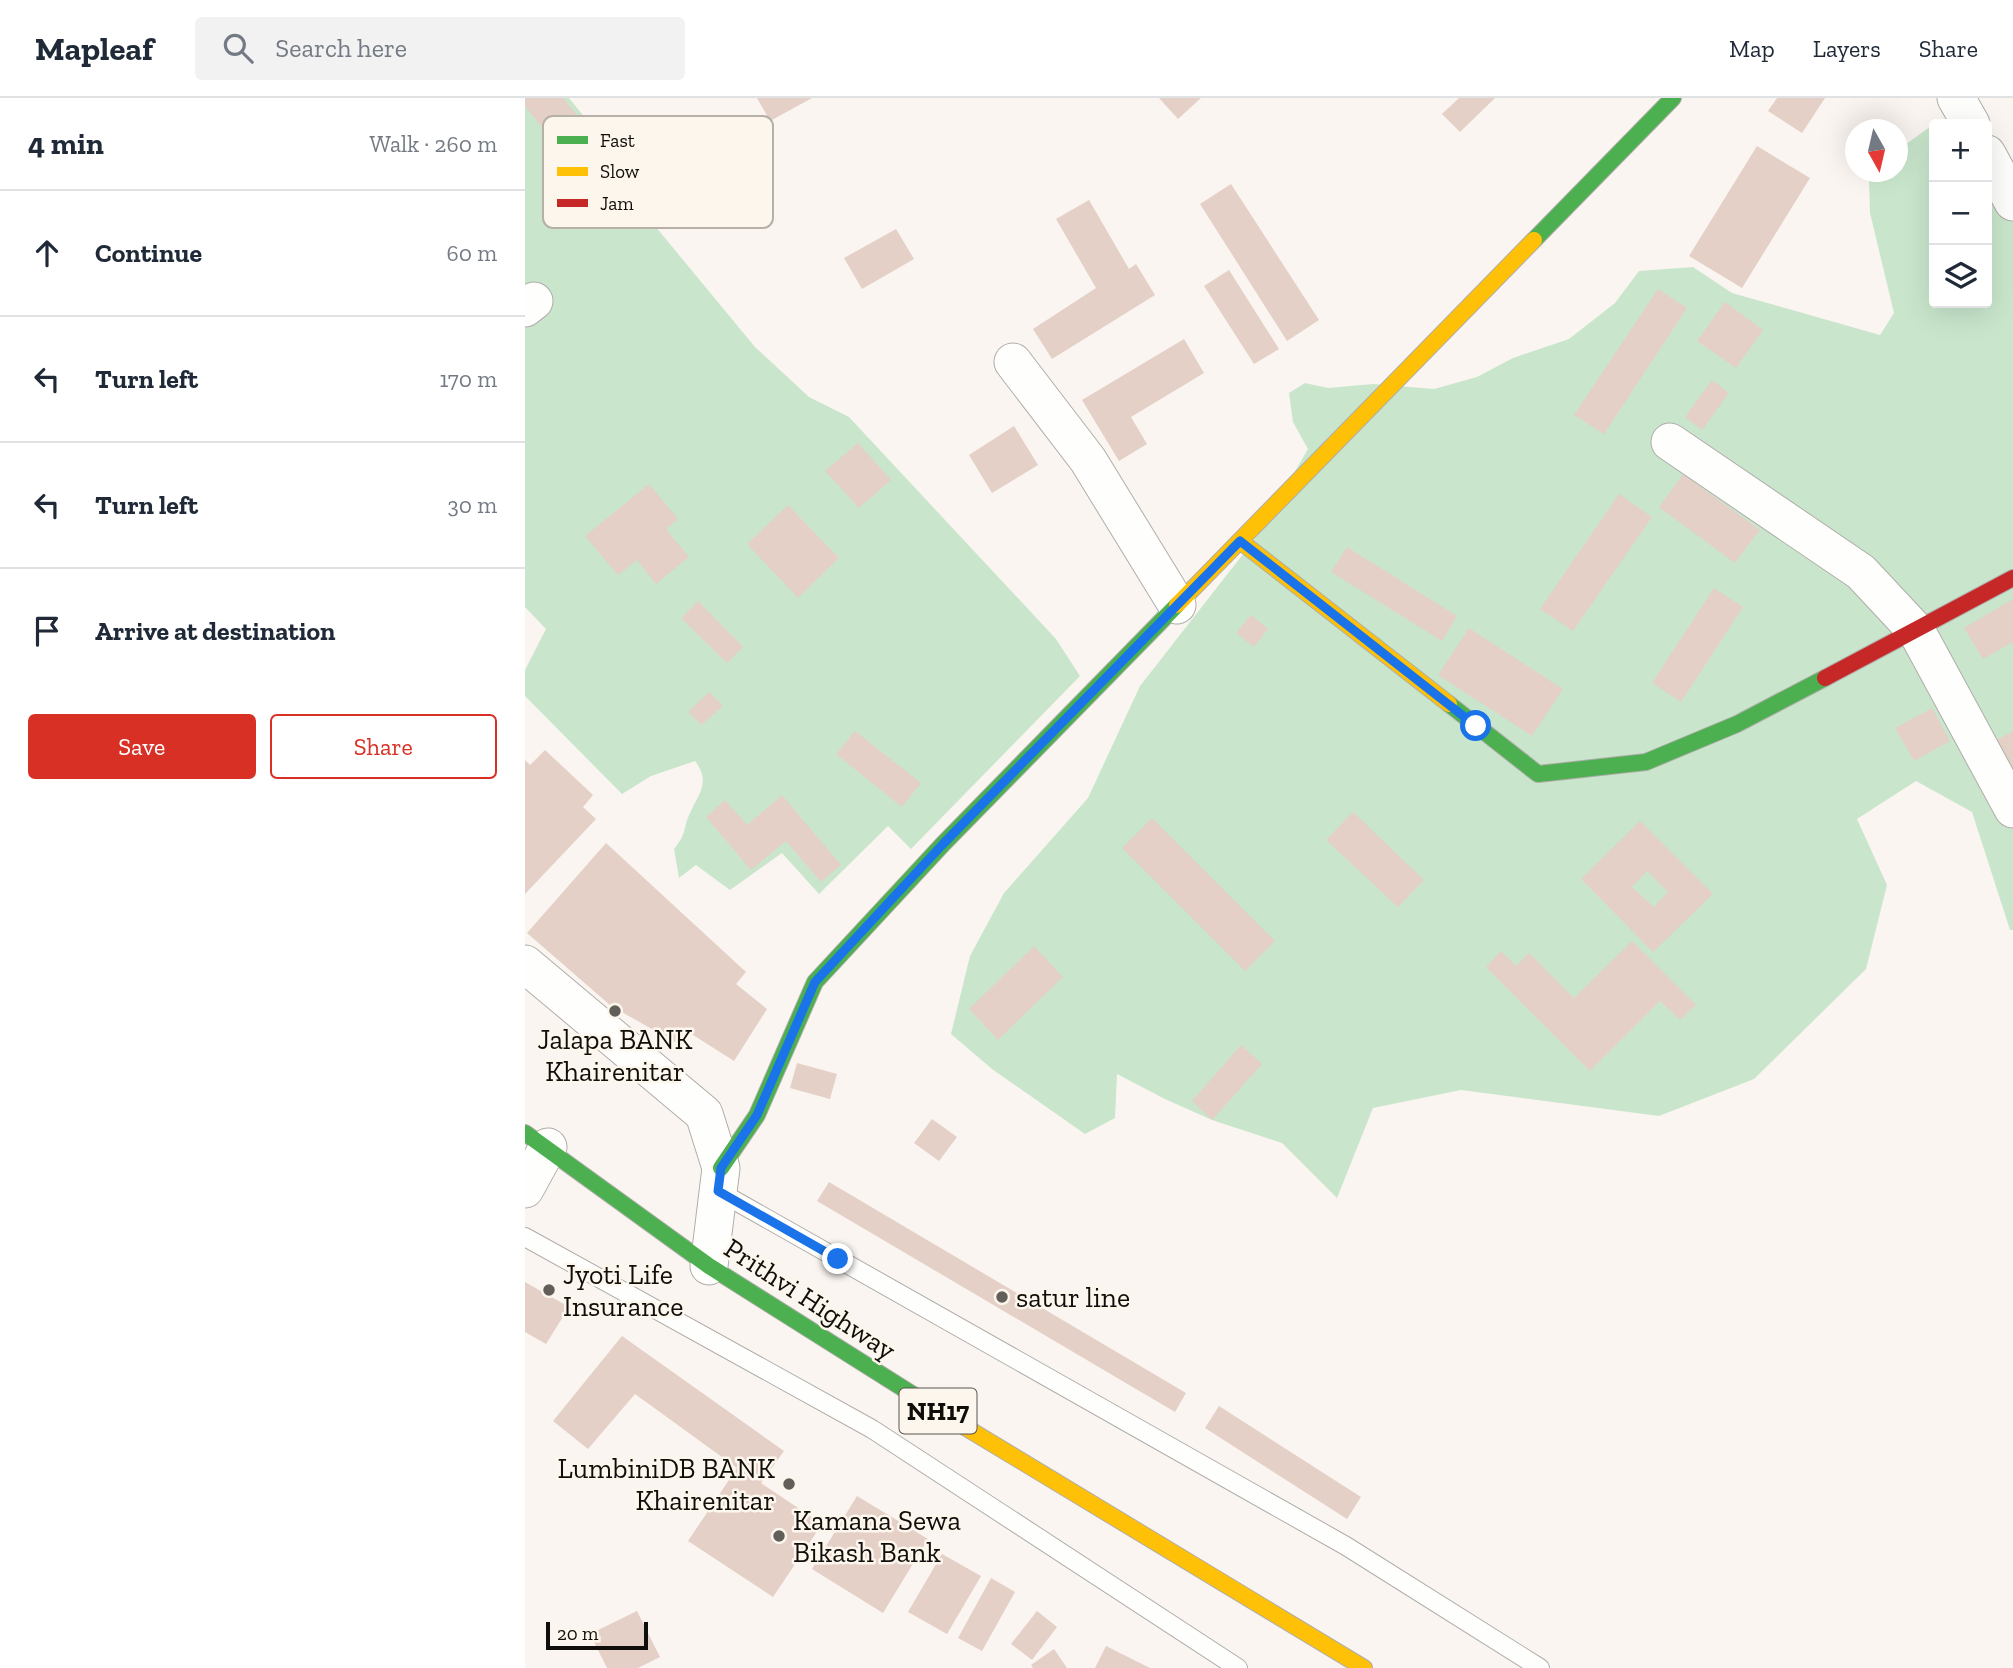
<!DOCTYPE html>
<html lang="en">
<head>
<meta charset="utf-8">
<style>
  body { margin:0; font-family:"Zilla Slab",serif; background:#f2f2f3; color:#1f2937 }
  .controls { position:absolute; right:21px; top:21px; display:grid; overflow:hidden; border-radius:7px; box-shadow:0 7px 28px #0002 }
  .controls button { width:63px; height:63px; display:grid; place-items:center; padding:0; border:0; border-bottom:2px solid #e0e1e3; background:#fff; color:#1f2937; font:35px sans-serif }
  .compass { position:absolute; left:1320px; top:21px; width:63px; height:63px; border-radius:50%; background:#fff; box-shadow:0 7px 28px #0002; rotate:172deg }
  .scale { position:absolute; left:21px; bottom:18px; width:102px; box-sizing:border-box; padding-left:7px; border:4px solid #100e0b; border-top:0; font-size:19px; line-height:24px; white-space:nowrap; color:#100e0b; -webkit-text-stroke:5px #fdf6ed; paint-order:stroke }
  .stop { position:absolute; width:21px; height:21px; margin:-16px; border:5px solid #1a73e8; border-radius:50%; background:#fff }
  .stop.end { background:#1a73e8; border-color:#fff; box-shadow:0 2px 7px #0008 }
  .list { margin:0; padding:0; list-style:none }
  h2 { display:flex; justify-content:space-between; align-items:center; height:91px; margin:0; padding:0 28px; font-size:30px }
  h2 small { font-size:23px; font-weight:400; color:#747a83 }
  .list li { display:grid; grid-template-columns:46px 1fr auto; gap:21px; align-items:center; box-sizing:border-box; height:126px; padding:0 28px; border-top:2px solid #e0e1e3 }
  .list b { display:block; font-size:26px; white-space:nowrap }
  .list em { font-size:23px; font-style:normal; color:#747a83 }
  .actions { display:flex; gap:14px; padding:21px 28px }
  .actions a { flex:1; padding:16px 0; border:2px solid #d93025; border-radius:7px; text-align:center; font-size:24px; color:#d93025 }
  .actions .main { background:#d93025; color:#fff }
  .icon { flex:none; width:38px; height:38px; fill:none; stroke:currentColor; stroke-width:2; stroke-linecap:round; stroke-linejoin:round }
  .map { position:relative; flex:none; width:1488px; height:1570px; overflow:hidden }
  header { display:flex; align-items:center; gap:42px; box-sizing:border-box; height:98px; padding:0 35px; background:#fff; border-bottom:2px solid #e0e1e3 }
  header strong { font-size:33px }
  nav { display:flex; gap:38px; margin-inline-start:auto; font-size:24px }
  .search { width:490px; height:63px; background:#f2f2f3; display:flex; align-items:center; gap:18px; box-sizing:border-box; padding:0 24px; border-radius:7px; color:#747a83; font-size:26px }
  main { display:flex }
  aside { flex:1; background:#fff }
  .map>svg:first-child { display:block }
  .green { fill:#c9e6cc }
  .building { fill:#e4d0c7; fill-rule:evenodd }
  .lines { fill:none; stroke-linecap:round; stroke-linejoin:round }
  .lane-casing { stroke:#b0adaa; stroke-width:20 }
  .street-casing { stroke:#b0adaa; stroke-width:39 }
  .fast-casing { stroke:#b0adaa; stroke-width:18 }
  .slow-casing { stroke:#b0adaa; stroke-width:18 }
  .jam-casing { stroke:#b0adaa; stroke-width:18 }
  .lane { stroke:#fefefd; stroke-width:18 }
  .street { stroke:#fefefd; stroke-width:37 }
  .fast { stroke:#4caf50; stroke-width:16 }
  .slow { stroke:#ffc107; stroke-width:16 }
  .jam { stroke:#c62828; stroke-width:16 }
  .route { stroke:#1a73e8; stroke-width:9 }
  .poi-dot { fill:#625f5b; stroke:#fdf6ed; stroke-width:2.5 }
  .labels { text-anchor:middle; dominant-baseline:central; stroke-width:5; stroke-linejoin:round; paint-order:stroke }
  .shield { fill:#fdf6ed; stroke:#57544f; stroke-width:2 }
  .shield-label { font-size:26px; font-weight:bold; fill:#100e0b }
  .poi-label { font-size:28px; fill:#100e0b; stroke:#fdf6ed; text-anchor:start }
  .street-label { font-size:28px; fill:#100e0b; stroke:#fdf6ed }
  .key { fill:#fdf6ed; stroke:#b6b0a9; stroke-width:2 }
  .key-label { font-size:19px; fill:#100e0b }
</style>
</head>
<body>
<header>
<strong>Mapleaf</strong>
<div class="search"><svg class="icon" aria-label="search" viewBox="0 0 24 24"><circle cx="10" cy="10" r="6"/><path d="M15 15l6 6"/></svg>Search here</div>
<nav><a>Map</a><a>Layers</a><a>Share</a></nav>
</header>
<main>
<aside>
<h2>4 min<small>Walk · 260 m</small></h2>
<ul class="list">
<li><svg class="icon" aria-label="ahead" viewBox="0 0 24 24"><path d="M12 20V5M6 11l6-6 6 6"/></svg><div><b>Continue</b></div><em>60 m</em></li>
<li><svg class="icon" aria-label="left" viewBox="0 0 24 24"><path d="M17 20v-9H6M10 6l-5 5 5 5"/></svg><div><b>Turn left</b></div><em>170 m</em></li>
<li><svg class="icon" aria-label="left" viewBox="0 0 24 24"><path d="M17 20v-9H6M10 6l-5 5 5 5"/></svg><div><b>Turn left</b></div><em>30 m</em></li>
<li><svg class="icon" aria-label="arrive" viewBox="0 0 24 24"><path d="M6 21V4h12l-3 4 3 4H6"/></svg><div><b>Arrive at destination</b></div></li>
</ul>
<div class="actions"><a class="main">Save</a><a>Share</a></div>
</aside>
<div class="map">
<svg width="1488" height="1570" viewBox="0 0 1488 1570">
  <rect width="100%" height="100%" fill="#faf5f0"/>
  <g class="green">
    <path d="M0 0H44L78 42 130 128 230 249 284 299 324 319 531 541 555 578 386 751 363 728 294 796 257 755 205 792 171 767 154 780 149 751C163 734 157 732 165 715 174 695 186 684 170 663L126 678 97 696 0 598V572L21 531 0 509Z"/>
    <polygon points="1409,26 1409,205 1462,205 1462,39 1488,78 1488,832 1485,832 1447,714 1391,683 1332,721 1362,787 1341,871 1229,981 1134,1018 936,992 848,1010 812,1100 757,1045 687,1022 640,1001 592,976 590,1020 560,1036 467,971 426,936 445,858 479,795 563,700 615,588 733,437 783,351 768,324 764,295 780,285 803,290 848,286 909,291 952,279 988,260 1044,241 1090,205 1114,173 1168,169 1207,195 1355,237 1369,215 1345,115 1344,81 1351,74 1372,74 1373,52"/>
  </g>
  <g class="building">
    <polygon points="0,0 38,0 60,27 33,49 0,8"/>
    <polygon points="232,0 287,0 245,23"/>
    <polygon points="634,0 676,0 653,21"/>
    <polygon points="934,0 970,0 935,34 917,16"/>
    <polygon points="1252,0 1300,0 1277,35 1243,13"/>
    <polygon points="1232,48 1285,80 1217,190 1164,158"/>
    <polygon points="706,86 794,222 762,243 675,106"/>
    <polygon points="564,102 604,171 611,166 630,197 527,261 508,231 571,190 531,121"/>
    <polygon points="371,131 389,161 337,191 319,160"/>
    <polygon points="704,172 754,251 729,266 679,188"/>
    <polygon points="1133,191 1162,210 1079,336 1049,317"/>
    <polygon points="1200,204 1238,232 1211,270 1172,243"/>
    <polygon points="659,241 679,275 606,319 622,346 594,363 557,302"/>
    <polygon points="1187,282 1204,295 1177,332 1160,319"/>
    <polygon points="489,328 513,367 467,395 444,357"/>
    <polygon points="333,345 366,382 334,410 300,373"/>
    <polygon points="1158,376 1235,432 1210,465 1134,409"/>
    <polygon points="124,386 153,421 141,431 164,459 131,486 112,462 93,477 60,438"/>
    <polygon points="1094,396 1127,419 1048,533 1015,511"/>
    <polygon points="263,407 314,460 273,500 222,446"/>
    <polygon points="822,449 932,518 917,543 806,474"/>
    <polygon points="1189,490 1218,509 1156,604 1127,585"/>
    <polygon points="1488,501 1488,544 1458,561 1439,530"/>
    <polygon points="173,503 218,549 202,565 156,520"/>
    <polygon points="726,517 743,531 729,549 711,535"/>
    <polygon points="944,530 1038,591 1007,638 913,577"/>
    <polygon points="184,594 198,608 176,627 163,614"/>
    <polygon points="1407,610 1425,643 1389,663 1370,630"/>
    <polygon points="330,633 396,685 377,709 311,656"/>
    <polygon points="1488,633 1488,676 1468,644"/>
    <polygon points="20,652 68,697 58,709 71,721 0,796 0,662 5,667"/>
    <polygon points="257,697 316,767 296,784 261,743 226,772 181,719 200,702 222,727"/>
    <polygon points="828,714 899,782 873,809 801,742"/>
    <polygon points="627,720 750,843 720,873 597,750"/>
    <path d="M1115 723 1188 796 1128 854 1056 781ZM1122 773 1143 794 1129 809 1107 789Z"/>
    <polygon points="81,745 221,874 211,886 242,911 209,963 165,935 157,948 86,908 2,835"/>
    <polygon points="1107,843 1171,907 1155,922 1135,903 1065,973 961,869 976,853 991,868 1004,855 1049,900"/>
    <polygon points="509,848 538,879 473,942 444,911"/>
    <polygon points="716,947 737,966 687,1022 667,1003"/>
    <polygon points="272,965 312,976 305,1001 265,990"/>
    <polygon points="407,1021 432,1039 414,1063 389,1045"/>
    <polygon points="304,1084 661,1295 650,1314 292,1103"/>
    <polygon points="0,1184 44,1209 21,1246 0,1234"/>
    <polygon points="97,1238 259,1353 236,1385 297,1426 248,1499 163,1443 212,1370 110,1296 63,1351 28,1323"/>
    <polygon points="694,1308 836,1399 822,1421 680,1330"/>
    <polygon points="332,1398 403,1441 358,1515 287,1471"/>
    <polygon points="417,1456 456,1478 422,1536 383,1514"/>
    <polygon points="466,1480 490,1494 457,1553 433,1540"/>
    <polygon points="112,1513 135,1559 113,1570 82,1570 65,1536"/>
    <polygon points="512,1513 532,1529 507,1562 486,1546"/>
    <polygon points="581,1548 625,1570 570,1570"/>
    <polygon points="529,1551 542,1570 508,1570 506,1567"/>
  </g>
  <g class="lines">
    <defs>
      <g id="lane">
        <polyline points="193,1093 821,1448 1015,1570"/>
        <polyline points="0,1139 347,1331 713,1570"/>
      </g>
      <g id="street">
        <polyline points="1431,0 1446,26"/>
        <polyline points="1462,56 1488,104"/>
        <polyline points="0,210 9,203"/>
        <polyline points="488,264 563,362 652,507"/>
        <polyline points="1145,344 1336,474 1392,534 1488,711"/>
        <polyline points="0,866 179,1016 196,1070 184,1168"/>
        <polyline points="0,1091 23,1049"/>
      </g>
      <g id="fast">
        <polyline points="1009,142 1148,0"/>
        <polyline points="924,606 1013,676 1121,664 1212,626 1300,580"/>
        <polyline points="0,1035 184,1168 425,1320"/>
        <polyline points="196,1070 232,1017 290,884 418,746 652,507"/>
      </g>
      <g id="slow">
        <polyline points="715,443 924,606"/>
        <polyline points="652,507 1009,142"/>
        <polyline points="425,1320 839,1570"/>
      </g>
      <polyline id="jam" points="1300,580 1488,480"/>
    </defs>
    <use href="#lane" class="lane-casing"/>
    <use href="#street" class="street-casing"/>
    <use href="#fast" class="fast-casing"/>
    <use href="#slow" class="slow-casing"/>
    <use href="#jam" class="jam-casing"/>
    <use href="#lane" class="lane"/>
    <use href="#street" class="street"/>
    <use href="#fast" class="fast"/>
    <use href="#slow" class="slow"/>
    <use href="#jam" class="jam"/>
  </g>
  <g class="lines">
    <polyline class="route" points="313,1161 193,1093 196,1070 232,1017 290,884 418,746 715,443 951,628"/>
  </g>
  <g class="poi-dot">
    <circle cx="90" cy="913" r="7"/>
    <circle cx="24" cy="1192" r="7"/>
    <circle cx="477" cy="1199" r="7"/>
    <circle cx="264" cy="1386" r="7"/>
    <circle cx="254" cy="1438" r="7"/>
  </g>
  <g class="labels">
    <rect class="shield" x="374.5" y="1290.5" width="77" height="45" rx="5"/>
    <g class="shield-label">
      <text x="413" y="1313">NH17</text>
    </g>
    <g class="poi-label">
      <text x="90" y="941" text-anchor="middle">Jalapa BANK<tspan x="90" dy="32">Khairenitar</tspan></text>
      <text x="38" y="1176">Jyoti Life<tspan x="38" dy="32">Insurance</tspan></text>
      <text x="491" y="1199">satur line</text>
      <text x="250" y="1370" text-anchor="end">LumbiniDB BANK<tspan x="250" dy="32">Khairenitar</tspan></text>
      <text x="268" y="1422">Kamana Sewa<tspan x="268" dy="32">Bikash Bank</tspan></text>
    </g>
    <g class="street-label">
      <text transform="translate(285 1201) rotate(33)">Prithvi Highway</text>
    </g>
  </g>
  <rect x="18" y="18" width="230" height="112" rx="10" class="key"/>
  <rect x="32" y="38" width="31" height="8" fill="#4caf50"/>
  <rect x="32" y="69" width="31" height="9" fill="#ffc107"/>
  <rect x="32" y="101" width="31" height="8" fill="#c62828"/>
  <g class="key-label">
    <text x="75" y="49">Fast</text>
    <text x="75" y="80">Slow</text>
    <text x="75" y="112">Jam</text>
  </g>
</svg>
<div class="controls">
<button>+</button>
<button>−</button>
<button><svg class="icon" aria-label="layers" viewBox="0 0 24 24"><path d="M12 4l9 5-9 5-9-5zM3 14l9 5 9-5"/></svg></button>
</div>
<svg class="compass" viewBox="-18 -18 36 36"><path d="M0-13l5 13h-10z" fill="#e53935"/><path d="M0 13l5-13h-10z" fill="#747a83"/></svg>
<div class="scale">20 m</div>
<div class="stop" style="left:951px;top:628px"></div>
<div class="stop end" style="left:313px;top:1161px"></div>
</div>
</main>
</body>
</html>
